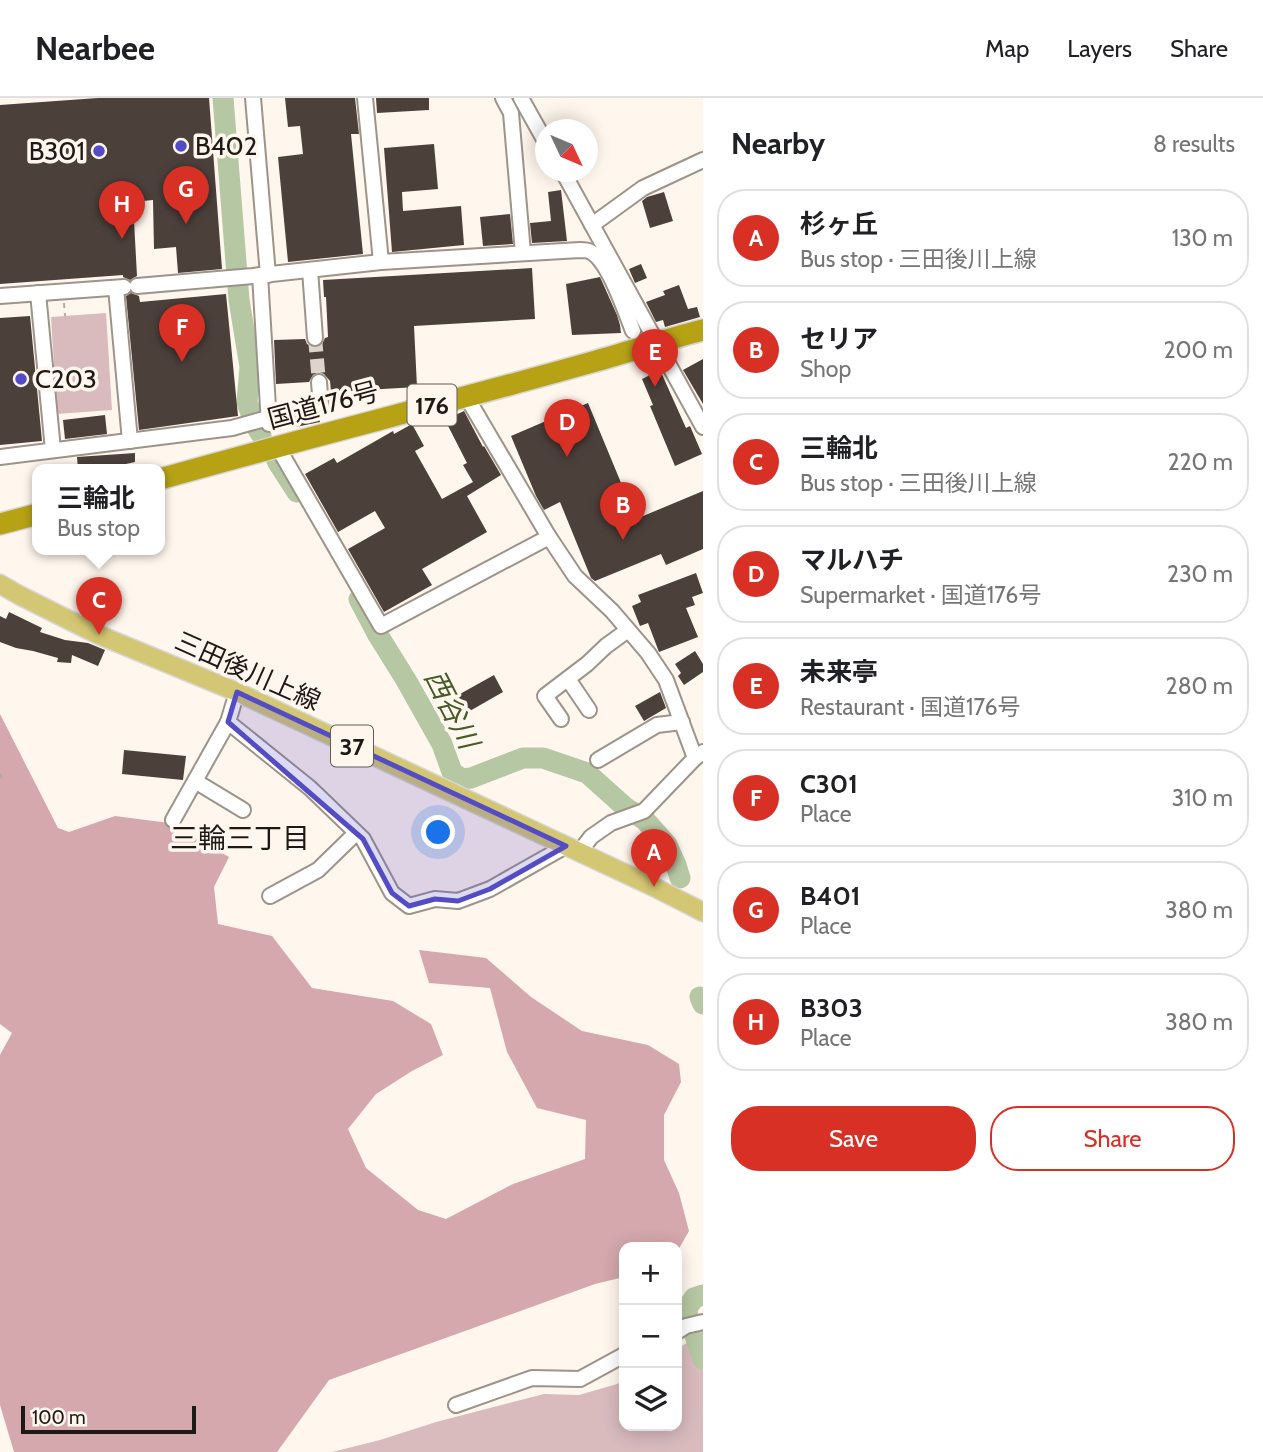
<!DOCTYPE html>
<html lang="en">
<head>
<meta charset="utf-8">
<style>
  body { margin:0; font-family:Cabin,"Noto Sans JP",sans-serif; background:#f6f6f6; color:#202124 }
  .controls { position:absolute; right:21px; bottom:21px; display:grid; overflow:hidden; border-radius:14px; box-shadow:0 4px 18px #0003 }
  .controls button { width:63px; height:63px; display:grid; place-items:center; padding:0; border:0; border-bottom:2px solid #e0e0e0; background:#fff; color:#202124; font:35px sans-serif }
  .compass { position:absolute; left:535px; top:21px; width:63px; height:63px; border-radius:50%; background:#fff; box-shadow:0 4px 18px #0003; rotate:134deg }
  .scale { position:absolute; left:21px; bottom:18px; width:175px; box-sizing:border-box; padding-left:7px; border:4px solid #1d1a16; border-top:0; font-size:19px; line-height:24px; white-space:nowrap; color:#1d1a16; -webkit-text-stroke:5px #fff6ed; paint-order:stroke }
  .you { position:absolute; left:439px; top:735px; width:24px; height:24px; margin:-18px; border:5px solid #fff; border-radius:50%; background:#1a73e8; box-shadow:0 0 0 10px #1a73e833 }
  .badge { display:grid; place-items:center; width:46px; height:46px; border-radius:50%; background:#d93025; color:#fff; font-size:23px; font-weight:700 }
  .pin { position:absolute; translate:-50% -58px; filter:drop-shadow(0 2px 4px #0008) }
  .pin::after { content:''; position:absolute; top:37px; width:24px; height:21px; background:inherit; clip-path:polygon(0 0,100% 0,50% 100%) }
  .popup { position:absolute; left:32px; top:366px; width:133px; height:91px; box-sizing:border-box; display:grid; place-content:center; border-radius:14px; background:#fff; filter:drop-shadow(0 2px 5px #0005); font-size:23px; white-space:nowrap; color:#757577 }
  .popup b { font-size:26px; color:#202124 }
  .popup::after { content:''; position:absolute; left:50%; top:100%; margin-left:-14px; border:14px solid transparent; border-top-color:#fff }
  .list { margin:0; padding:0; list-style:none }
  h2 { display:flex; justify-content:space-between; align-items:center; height:91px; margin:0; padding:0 28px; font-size:30px }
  h2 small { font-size:23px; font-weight:400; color:#757577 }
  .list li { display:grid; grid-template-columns:46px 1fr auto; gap:21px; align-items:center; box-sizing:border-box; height:98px; margin:0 14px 14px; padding:0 14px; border:2px solid #e0e0e0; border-radius:28px }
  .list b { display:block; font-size:26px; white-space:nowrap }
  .list p { margin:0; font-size:23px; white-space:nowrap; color:#757577 }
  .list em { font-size:23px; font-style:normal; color:#757577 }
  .actions { display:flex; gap:14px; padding:21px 28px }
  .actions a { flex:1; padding:16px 0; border:2px solid #d93025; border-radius:28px; text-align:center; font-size:24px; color:#d93025 }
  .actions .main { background:#d93025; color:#fff }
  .icon { flex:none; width:38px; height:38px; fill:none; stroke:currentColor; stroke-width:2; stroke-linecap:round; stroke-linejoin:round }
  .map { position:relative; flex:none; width:703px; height:1354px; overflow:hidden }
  header { display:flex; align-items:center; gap:42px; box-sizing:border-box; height:98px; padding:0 35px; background:#fff; border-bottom:2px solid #e0e0e0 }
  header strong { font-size:33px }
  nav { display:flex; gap:38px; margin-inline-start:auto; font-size:24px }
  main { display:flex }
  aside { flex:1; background:#fff }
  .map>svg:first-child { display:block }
  .green { fill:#d9bbbe }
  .forest { fill:#d4a8ad }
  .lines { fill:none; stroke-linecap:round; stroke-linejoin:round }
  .river { stroke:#b5c7a3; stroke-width:21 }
  .building { fill:#4c403b }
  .minor-tunnel { stroke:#ddd5cd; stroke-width:14; stroke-dasharray:14 7; stroke-linecap:butt }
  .minor-casing { stroke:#9d9389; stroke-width:18 }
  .major-casing { stroke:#d6d6d5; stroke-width:21 }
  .highway-casing { stroke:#d6d6d5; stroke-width:24 }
  .path { stroke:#b3aca5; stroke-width:2; stroke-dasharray:5 5; stroke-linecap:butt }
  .minor { stroke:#fff; stroke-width:14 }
  .major { stroke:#d4c773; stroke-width:18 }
  .highway { stroke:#b7a215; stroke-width:21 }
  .marked { fill:#544cc4; fill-opacity:0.2; stroke:#544cc4; stroke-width:5; stroke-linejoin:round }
  .poi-dot { fill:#544cc4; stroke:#fff6ed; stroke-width:2.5 }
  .labels { text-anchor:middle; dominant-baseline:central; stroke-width:7; stroke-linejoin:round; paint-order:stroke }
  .shield { fill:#fff6ed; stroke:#615c56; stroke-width:2 }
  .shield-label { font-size:24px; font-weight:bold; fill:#1d1a16 }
  .poi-label { font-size:26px; fill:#1d1a16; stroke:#fff6ed; text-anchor:start }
  .street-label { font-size:26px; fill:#1d1a16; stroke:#fff6ed }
  .water-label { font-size:28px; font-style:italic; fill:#455c28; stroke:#fff6ed }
  .neighbourhood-label { font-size:28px; fill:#1d1a16; stroke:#fff6ed }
</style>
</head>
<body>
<header>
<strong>Nearbee</strong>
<nav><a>Map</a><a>Layers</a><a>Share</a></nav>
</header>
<main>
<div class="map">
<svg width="703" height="1354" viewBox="0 0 703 1354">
  <rect width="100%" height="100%" fill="#fff6ed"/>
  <g class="green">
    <polygon points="106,215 112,312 57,316 51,219"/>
    <polygon points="703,1238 703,1354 332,1354 380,1342 436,1324 544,1296 579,1297 617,1286 624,1282 624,1328 677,1328 677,1251 693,1241"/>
  </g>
  <polygon class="forest" points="0,616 58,730 69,734 115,718 169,725 229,759 214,789 218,826 272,838 312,890 393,903 431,926 443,957 412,973 376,996 348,1031 366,1070 418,1112 446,1121 513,1086 585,1061 586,1022 537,1010 507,954 490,890 429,885 419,852 486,860 531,899 582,933 648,947 679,966 681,984 664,1017 664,1062 679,1095 689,1133 677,1154 677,1149 624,1149 624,1179 595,1186 329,1282 277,1354 14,1354 0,1307 0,957 12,935 0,926"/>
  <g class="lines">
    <g class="river">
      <polyline points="223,0 239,202 250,269 247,304 255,327 261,336"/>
      <polyline points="277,363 297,394"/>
      <polyline points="359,501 378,537 406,582 442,646 452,674 462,681 471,680 523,660 543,660 587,675 626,710 645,722 667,747 676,767 680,780"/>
      <polyline points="700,899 703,906"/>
      <polyline points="703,1197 694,1200 686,1212 703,1261"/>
    </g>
  </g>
  <g class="building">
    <polygon points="98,0 209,0 222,171 178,175 176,149 154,151 153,102 133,104 137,178 130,182 123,179 123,177 0,186 0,7"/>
    <polygon points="285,0 355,0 359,36 351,36 363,156 288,164 278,59 303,56 300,28 288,29"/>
    <polygon points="376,0 429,0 429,12 377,15"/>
    <polygon points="434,46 438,91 402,94 403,113 461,108 464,147 392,154 384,50"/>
    <polygon points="561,92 567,143 532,145 530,125 551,123 548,94"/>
    <polygon points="664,94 673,123 650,130 642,103 647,99"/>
    <polygon points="510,116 513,146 483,148 480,119"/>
    <polygon points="641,166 647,180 635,185 629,171"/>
    <polygon points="532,170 535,221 414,228 417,289 331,294 330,283 324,276 319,274 313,277 309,284 276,286 274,242 305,241 307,246 315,250 321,248 325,240 328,239 326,199 324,199 323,182"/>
    <polygon points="600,179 617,217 620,227 621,235 572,237 566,186"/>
    <polygon points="679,187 688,211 697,209 700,219 665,229 663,222 656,224 646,204 665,197 663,193"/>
    <polygon points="131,195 139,198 140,204 226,196 238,318 139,332 126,198"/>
    <polygon points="30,218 42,343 0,347 0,220"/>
    <polygon points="703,261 703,306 683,272"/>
    <polygon points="660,272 686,330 690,328 702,356 675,368 650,308 653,307 642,281"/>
    <polygon points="588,305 636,421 703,393 703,451 666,467 661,456 595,483 591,480 560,404 544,412 536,398 511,338"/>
    <polygon points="311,310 314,316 319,319 320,324 291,330 288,315"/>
    <polygon points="464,313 483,349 484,348 501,377 467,398 487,434 422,471 432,487 384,514 348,451 385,430 375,413 338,434 305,376 334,360 337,365 393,333 394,336 412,326 424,348 415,353 442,401 473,384 463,367 467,365 445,322"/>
    <polygon points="105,317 107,336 65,341 63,322"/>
    <polygon points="135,355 135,364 121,367 121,370 117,371 78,371 77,359"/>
    <polygon points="696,475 703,495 692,499 695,507 686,510 698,539 659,554 648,525 640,528 632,508 641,504 638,497"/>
    <polygon points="9,514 42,530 40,534 65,542 88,545 105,552 98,568 72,557 71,565 57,564 58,560 33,553 16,550 0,544 0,518 6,521"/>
    <polygon points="695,553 703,566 703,574 684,587 678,578 681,575 675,566"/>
    <polygon points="494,577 503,594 461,618 451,601"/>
    <polygon points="660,594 666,610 644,623 635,608"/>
    <polygon points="124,652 186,658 183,682 122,676"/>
  </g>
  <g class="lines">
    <polyline class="minor-tunnel" points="315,240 319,284"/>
    <defs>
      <g id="minor">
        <polyline points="253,0 268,177"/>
        <polyline points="365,0 381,164"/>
        <polyline points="503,0 511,15 523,155"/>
        <polyline points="521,0 545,43"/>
        <polyline points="563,74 703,329"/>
        <polyline points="592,127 643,90 703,62"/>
        <polyline points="310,172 315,240"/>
        <polyline points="260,177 269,326"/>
        <path d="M137 188 253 178 381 164 580 152C584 152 588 152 591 154 609 164 625 213 633 233"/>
        <polyline points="116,190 130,343"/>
        <polyline points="38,195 53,352"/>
        <polyline points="0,198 124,189"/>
        <polyline points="319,284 321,310"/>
        <polyline points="466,298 549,439 575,478 612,513 648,555 666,582 695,660"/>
        <polyline points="277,348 381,528 549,439"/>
        <polyline points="0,359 232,330 268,320"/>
        <polyline points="568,581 589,612"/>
        <polyline points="237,594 228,624 310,690 363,741 392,795 409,808 435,801 458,803 490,791 566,748"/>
        <polyline points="561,621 545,598 587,566 606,548 628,532"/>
        <polyline points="598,662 657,627 682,624"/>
        <polyline points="195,683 243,712"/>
        <polyline points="173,722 228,624"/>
        <polyline points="579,755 591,739 611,725 644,713 695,660 703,654"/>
        <polyline points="270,798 318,772 356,735"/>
        <polyline points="677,1234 686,1228 703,1224"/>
        <polyline points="456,1307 532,1280 580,1281 624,1257"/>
      </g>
      <polyline id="major" points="0,486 19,497 99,537 237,594 654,789 703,814"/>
      <g id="highway">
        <path d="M160 381C305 340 451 304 596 263 632 253 667 241 703 232"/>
        <polyline points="0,426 38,416"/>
      </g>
    </defs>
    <use href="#minor" class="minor-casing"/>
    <use href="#major" class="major-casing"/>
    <use href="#highway" class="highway-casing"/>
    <g class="path">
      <polyline points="64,205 65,218"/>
      <polyline points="0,676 2,680"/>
    </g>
    <use href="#minor" class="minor"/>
    <use href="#major" class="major"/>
    <use href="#highway" class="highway"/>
  </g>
  <path class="marked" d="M237 594 566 748 490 791 458 803 435 801 409 808 392 795 363 741 228 624Z"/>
  <g class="poi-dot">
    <circle cx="181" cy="48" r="7"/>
    <circle cx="99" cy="53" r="7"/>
    <circle cx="21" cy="281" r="7"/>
  </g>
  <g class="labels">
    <g class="shield">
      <rect x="407.5" y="286.5" width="49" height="41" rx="5"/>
      <rect x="331" y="627.5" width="42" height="41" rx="5"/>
    </g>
    <g class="shield-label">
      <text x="432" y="307">176</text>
      <text x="352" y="648">37</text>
    </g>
    <g class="poi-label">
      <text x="195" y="48">B402</text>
      <text x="85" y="53" text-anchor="end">B301</text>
      <text x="35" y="281">C203</text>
    </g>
    <g class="street-label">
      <text transform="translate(323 307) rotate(-15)">国道176号</text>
      <text transform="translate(248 573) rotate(24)">三田後川上線</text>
    </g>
    <g class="water-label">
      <text transform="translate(452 611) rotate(63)">西谷川</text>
    </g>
    <g class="neighbourhood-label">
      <text x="240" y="740">三輪三丁目</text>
    </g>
  </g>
</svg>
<div class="controls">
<button>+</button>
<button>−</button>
<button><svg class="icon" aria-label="layers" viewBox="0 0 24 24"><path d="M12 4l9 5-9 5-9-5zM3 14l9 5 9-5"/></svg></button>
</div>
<svg class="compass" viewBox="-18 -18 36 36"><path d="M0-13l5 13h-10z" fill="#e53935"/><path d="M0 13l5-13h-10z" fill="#757577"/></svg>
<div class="scale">100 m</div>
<div class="you"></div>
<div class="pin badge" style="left:654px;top:789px">A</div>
<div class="pin badge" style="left:623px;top:442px">B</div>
<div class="pin badge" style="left:99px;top:537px">C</div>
<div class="popup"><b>三輪北</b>Bus stop</div>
<div class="pin badge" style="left:567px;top:359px">D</div>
<div class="pin badge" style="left:655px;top:289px">E</div>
<div class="pin badge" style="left:182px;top:264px">F</div>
<div class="pin badge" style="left:186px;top:126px">G</div>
<div class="pin badge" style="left:122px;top:141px">H</div>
</div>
<aside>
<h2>Nearby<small>8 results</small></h2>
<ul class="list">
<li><span class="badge">A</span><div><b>杉ヶ丘</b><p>Bus stop · 三田後川上線</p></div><em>130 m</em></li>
<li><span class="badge">B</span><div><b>セリア</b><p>Shop</p></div><em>200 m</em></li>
<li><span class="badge">C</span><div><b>三輪北</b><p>Bus stop · 三田後川上線</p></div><em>220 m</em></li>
<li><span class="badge">D</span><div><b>マルハチ</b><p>Supermarket · 国道176号</p></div><em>230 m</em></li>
<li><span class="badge">E</span><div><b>未来亭</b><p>Restaurant · 国道176号</p></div><em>280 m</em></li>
<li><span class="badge">F</span><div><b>C301</b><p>Place</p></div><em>310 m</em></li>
<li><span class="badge">G</span><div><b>B401</b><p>Place</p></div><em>380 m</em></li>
<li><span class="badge">H</span><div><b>B303</b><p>Place</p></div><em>380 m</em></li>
</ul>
<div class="actions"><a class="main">Save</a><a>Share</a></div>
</aside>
</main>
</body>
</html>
